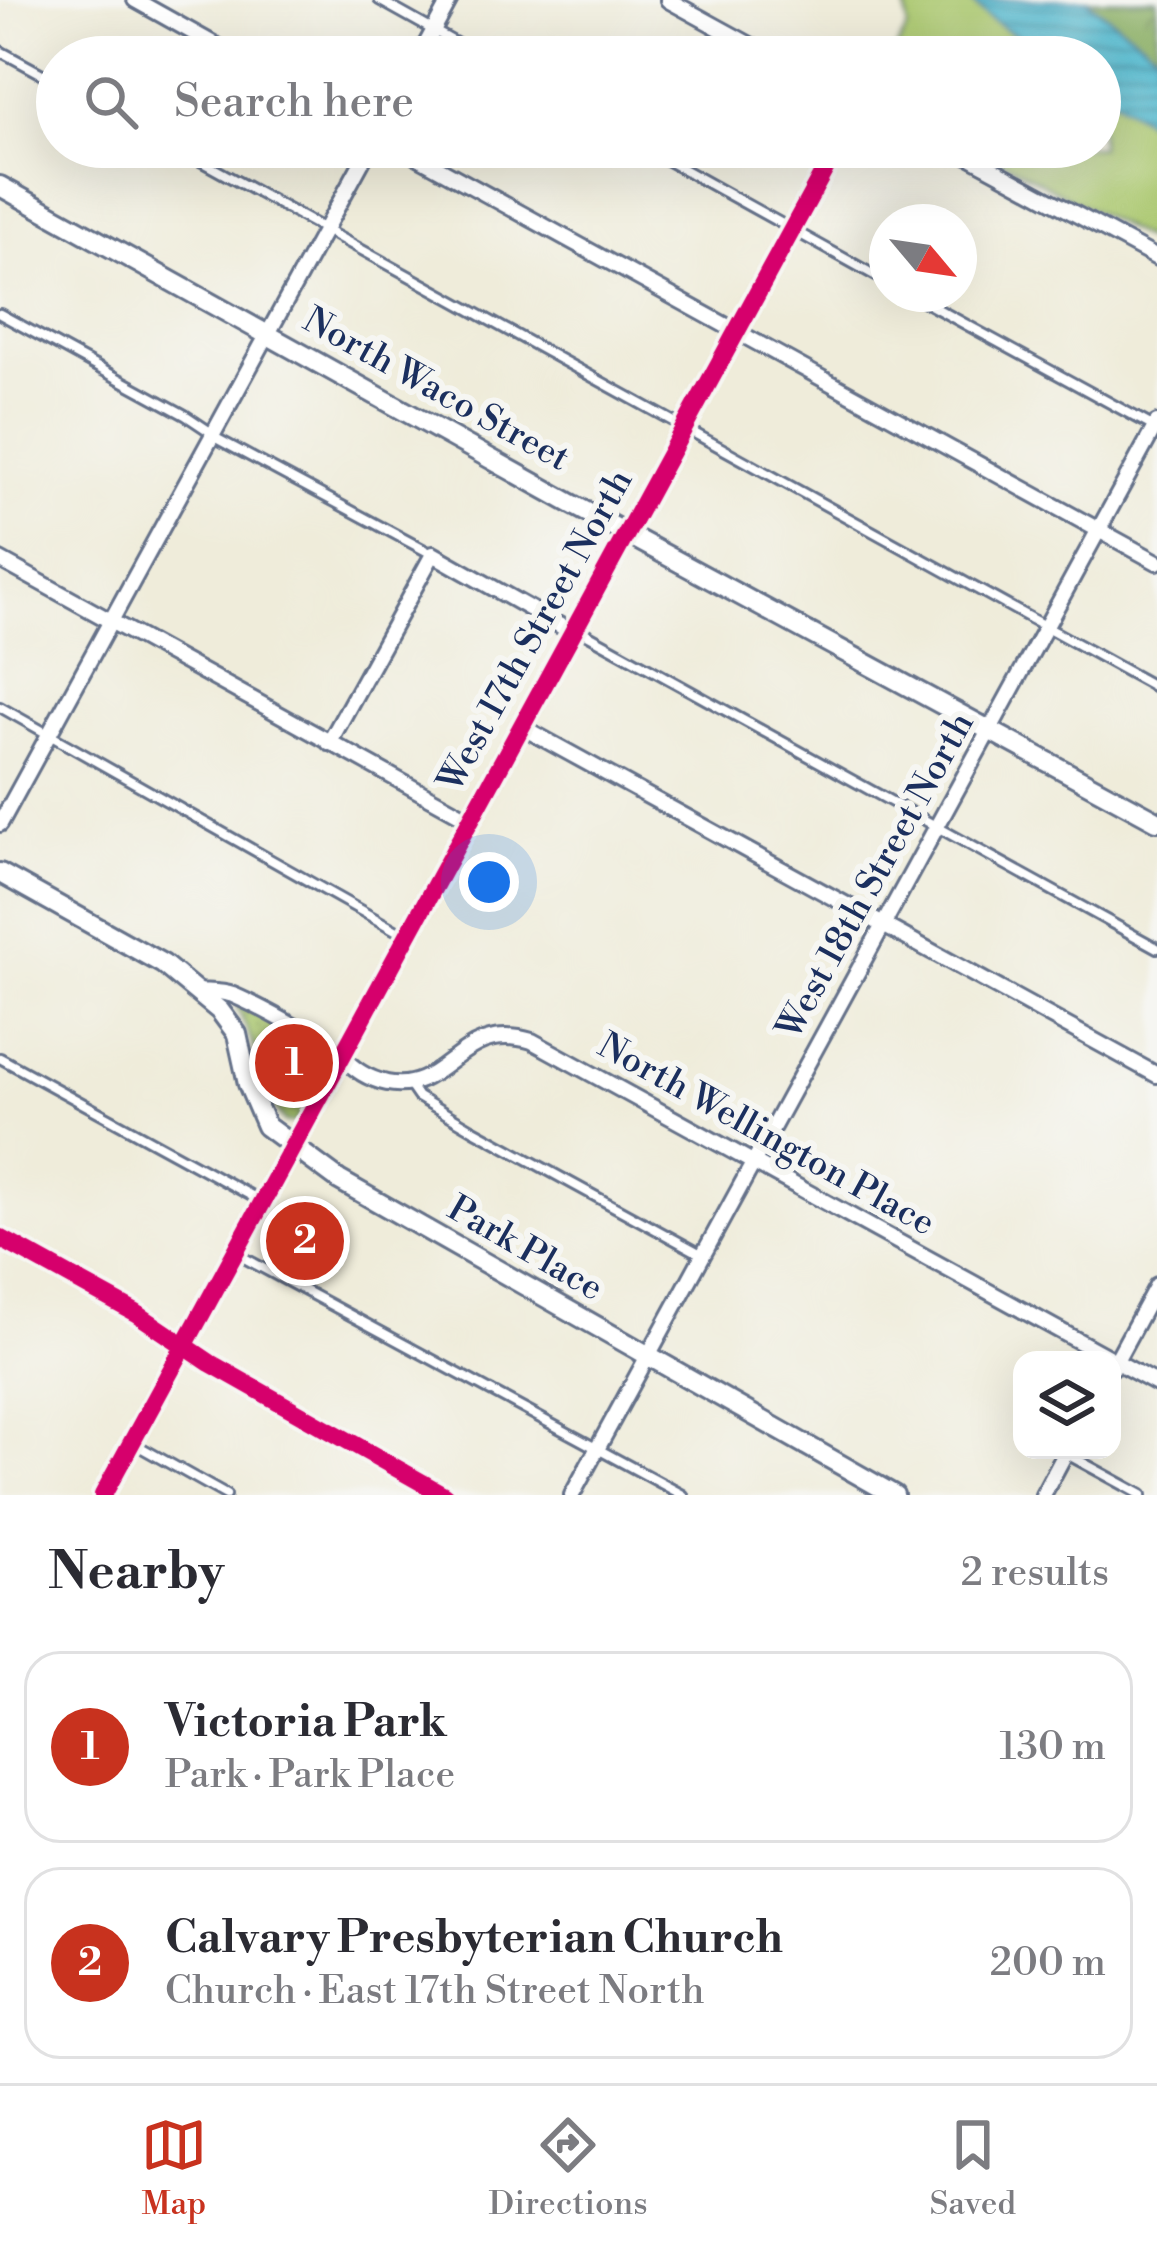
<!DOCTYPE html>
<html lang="en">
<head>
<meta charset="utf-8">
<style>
  body { margin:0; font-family:"Libre Bodoni",serif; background:#f2f2f3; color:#2b2b33 }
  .controls { position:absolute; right:36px; bottom:36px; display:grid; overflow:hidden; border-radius:24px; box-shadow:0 12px 48px #0002 }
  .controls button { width:108px; height:108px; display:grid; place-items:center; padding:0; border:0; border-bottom:3px solid #e1e1e2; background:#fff; color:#2b2b33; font:60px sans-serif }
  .compass { position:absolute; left:869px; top:204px; width:108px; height:108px; border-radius:50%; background:#fff; box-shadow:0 12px 48px #0002; rotate:119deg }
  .you { position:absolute; left:489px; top:882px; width:42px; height:42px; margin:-30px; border:9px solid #fff; border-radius:50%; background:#1a73e8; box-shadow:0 0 0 18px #1a73e833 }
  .badge { display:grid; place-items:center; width:78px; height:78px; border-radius:50%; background:#c8321e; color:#fff; font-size:39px; font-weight:700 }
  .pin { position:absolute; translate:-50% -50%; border:6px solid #fff; box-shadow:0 3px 12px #0006 }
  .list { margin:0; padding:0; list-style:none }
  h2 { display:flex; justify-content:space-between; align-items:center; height:156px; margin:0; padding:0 48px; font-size:51px }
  h2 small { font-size:39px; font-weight:400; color:#7c7c81 }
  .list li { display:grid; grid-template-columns:78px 1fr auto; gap:36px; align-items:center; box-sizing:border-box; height:192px; margin:0 24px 24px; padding:0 24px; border:3px solid #e1e1e2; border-radius:36px }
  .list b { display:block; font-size:45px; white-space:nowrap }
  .list p { margin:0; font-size:39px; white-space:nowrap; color:#7c7c81 }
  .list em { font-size:39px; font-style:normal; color:#7c7c81 }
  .icon { flex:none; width:66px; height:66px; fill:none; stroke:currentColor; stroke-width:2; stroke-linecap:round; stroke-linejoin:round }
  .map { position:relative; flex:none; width:1157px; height:1495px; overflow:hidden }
  .search { position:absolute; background:#fff; box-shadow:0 12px 48px #0002; left:36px; right:36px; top:36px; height:132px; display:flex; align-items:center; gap:30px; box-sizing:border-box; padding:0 42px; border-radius:66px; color:#7c7c81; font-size:45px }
  .sheet { height:588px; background:#fff }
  nav { display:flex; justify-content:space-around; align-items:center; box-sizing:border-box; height:168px; border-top:3px solid #e1e1e2; background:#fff; font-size:33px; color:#7c7c81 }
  nav a { display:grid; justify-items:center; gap:6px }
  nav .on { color:#c8321e }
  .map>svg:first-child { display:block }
  .grass { fill:#aac76e; stroke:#627b66; stroke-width:3 }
  .forest { fill:url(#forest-crowns); stroke:#516e60; stroke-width:3 }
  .park { fill:url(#park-dots); stroke:#627b66; stroke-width:3 }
  .water { fill:url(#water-rules); stroke:#367496; stroke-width:3 }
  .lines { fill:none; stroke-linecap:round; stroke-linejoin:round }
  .lane-casing { stroke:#657189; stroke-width:14 }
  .street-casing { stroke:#657189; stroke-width:20 }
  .secondary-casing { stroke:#657189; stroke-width:24 }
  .lane { stroke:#fff; stroke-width:8 }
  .street { stroke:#fff; stroke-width:14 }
  .secondary { stroke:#fff; stroke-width:18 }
  .cycleway-casing { stroke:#f6f6f2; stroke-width:26 }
  .cycleway { stroke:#d6006c; stroke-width:18 }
  .labels { text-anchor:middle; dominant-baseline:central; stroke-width:12; stroke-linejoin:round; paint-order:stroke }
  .street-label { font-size:36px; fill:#1b2f5e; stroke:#f6f6f2 }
</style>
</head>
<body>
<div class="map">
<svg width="1157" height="1495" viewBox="0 0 1157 1495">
  <defs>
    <pattern id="forest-crowns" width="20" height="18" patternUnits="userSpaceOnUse" patternTransform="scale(3)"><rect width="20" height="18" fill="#87ac61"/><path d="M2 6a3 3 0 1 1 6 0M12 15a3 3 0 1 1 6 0" fill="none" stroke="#6e8c53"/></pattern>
    <pattern id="park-dots" width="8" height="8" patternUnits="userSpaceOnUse" patternTransform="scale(3)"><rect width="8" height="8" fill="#aac76e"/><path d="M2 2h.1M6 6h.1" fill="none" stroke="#92ab62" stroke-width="1.8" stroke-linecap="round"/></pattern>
    <pattern id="water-rules" width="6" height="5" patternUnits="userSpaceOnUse" patternTransform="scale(3)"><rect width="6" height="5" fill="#50b8ce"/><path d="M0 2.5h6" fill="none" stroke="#4296aa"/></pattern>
  </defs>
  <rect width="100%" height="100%" fill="#f6f6f2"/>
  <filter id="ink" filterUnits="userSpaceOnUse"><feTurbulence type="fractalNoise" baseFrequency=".00833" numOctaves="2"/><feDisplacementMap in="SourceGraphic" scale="24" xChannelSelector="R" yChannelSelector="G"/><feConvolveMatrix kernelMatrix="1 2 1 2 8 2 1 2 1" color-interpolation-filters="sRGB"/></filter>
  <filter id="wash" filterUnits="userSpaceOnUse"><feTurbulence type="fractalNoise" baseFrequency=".004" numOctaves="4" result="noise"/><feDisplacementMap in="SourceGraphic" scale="48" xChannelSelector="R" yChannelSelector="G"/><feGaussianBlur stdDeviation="2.7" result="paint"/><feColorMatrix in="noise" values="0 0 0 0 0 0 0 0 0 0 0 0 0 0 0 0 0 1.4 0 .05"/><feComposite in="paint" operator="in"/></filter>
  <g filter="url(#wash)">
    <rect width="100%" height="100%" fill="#efecda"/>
    <g class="grass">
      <polygon points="902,0 969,0 995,22 1050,57 892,57 908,28 906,3"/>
      <polygon points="1100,90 1157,127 1157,246 977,147 1100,147"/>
    </g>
    <polygon class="forest" points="1086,0 1157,0 1157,53"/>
    <path class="park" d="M240 1004 327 1051 332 1057 295 1123 285 1122C267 1098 263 1073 253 1046 249 1032 242 1020 237 1007Z"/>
    <polygon class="water" points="969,0 1086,0 1157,53 1157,127 1100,90 1100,57 1050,57 995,22"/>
  </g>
  <g filter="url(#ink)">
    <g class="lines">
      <defs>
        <g id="lane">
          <polyline points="379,0 481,57"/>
          <polyline points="0,51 57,82"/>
          <polyline points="175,147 1157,688"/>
          <polyline points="643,147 887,282"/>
          <polyline points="910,294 1156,428"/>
          <polyline points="0,314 185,415 212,433"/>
          <polyline points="212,436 432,554"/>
          <polyline points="576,628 1157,948"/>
          <polyline points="0,707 406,936"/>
          <polyline points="0,1058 261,1201"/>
          <polyline points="409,1084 418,1097 474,1130 701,1254"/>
          <polyline points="235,1253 683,1495"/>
          <polyline points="133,1443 226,1495"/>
          <polyline points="1065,1453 1142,1495"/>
        </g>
        <g id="street">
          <polyline points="135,0 237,57"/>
          <polyline points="668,0 772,57"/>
          <polyline points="419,57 450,0"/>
          <polyline points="400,147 1157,562"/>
          <polyline points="952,147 1157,258"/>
          <polyline points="627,533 837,147"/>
          <polyline points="0,560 471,820"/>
          <polyline points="522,727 1157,1075"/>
          <polyline points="329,743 433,554 573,633"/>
          <polyline points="0,824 370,147"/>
          <path d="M196 991C208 992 222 991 233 995 263 1008 296 1027 324 1044 348 1059 355 1076 387 1083 447 1095 458 1019 532 1041L1157 1384"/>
          <polyline points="1112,1368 1157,1285"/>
          <polyline points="572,1495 1157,423"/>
          <polyline points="1043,1495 1067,1450"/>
        </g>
        <g id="secondary">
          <polyline points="0,186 570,503 1157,821"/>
          <polyline points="0,873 163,964 220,1011 237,1034 248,1084 266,1126 339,1180 894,1495"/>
          <polyline points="0,1238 136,1313 210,1363 444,1495"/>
          <polyline points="103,1495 627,533"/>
        </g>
      </defs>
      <use href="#lane" class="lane-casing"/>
      <use href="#street" class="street-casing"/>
      <use href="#secondary" class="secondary-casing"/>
      <use href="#lane" class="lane"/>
      <use href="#street" class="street"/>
      <use href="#secondary" class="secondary"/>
      <defs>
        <g id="cycleway">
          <polyline points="0,1238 136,1313 210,1363 444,1495"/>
          <polyline points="103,1495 837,147"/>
        </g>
      </defs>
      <use href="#cycleway" class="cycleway-casing"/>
      <use href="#cycleway" class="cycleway"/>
    </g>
  </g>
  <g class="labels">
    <g class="street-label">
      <text transform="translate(436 390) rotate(29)">North Waco Street</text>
      <text transform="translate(536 631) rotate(-61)">West 17th Street North</text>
      <text transform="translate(876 876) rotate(-61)">West 18th Street North</text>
      <text transform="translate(766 1135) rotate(29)">North Wellington Place</text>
      <text transform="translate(525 1249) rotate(30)">Park Place</text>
    </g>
  </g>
</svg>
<div class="controls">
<button><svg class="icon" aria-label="layers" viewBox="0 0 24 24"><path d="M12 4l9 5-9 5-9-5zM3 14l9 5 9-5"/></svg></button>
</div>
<svg class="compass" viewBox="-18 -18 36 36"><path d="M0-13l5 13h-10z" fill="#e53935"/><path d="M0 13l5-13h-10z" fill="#7c7c81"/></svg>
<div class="you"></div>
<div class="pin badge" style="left:294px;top:1063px">1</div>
<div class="pin badge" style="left:305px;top:1241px">2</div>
<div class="search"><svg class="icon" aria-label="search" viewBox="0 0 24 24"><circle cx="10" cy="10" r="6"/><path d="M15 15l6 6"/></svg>Search here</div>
</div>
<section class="sheet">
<h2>Nearby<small>2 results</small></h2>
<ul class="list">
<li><span class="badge">1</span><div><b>Victoria Park</b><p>Park · Park Place</p></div><em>130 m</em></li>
<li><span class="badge">2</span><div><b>Calvary Presbyterian Church</b><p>Church · East 17th Street North</p></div><em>200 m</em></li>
</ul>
</section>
<nav>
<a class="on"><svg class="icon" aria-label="map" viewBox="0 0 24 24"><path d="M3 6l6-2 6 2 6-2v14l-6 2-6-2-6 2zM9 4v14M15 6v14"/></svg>Map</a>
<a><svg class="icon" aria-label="directions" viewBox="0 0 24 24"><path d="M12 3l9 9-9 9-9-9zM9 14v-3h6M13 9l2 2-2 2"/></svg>Directions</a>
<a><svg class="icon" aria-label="saved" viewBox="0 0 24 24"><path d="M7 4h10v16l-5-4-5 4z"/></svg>Saved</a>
</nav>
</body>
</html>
